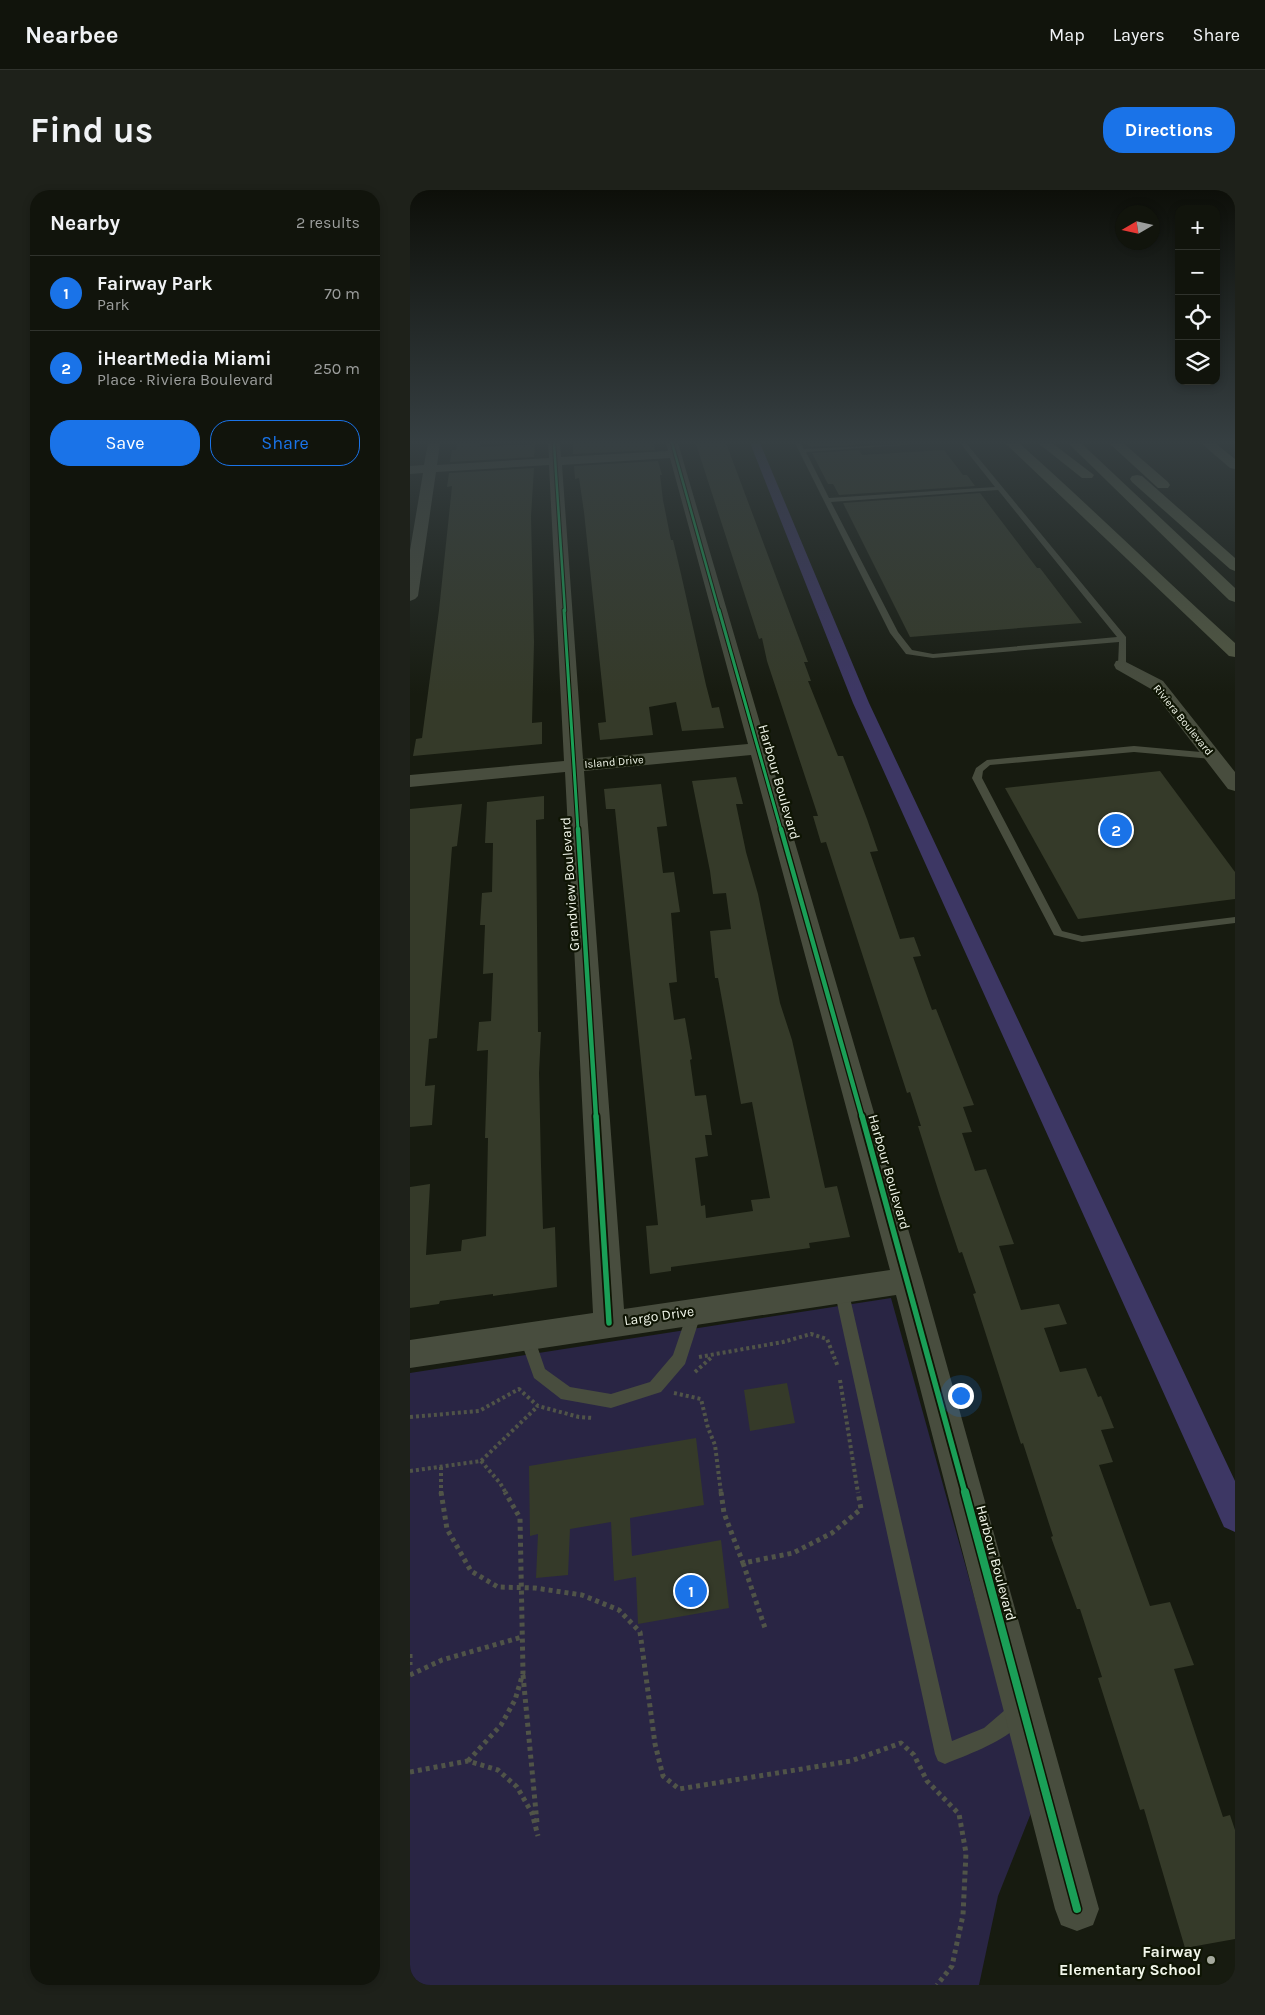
<!DOCTYPE html>
<html lang="en">
<head>
<meta charset="utf-8">
<style>
  body { margin:0; font-family:Karla,sans-serif; background:#1e211a; color:#f1f3f6 }
  .controls { position:absolute; right:15px; top:15px; display:grid; overflow:hidden; border-radius:10px; box-shadow:0 2px 8px #0003 }
  .controls button { width:45px; height:45px; display:grid; place-items:center; padding:0; border:0; border-bottom:1px solid #30332d; background:#11140c; color:#f1f3f6; font:25px sans-serif }
  .compass { position:absolute; left:705px; top:15px; width:45px; height:45px; border-radius:50%; background:#11140c; box-shadow:0 2px 8px #0003; rotate:261deg }
  .you { position:absolute; left:550px; top:1205px; width:18px; height:18px; margin:-12px; border:4px solid #fff; border-radius:50%; background:#1a73e8; box-shadow:0 0 0 8px #1a73e833 }
  .badge { display:grid; place-items:center; width:32px; height:32px; border-radius:50%; background:#1a73e8; color:#fff; font-size:16px; font-weight:700 }
  .pin { position:absolute; translate:-50% -50%; border:2px solid #fff; box-shadow:0 1px 5px #0006 }
  .list { margin:0; padding:0; list-style:none }
  h2 { display:flex; justify-content:space-between; align-items:center; height:65px; margin:0; padding:0 20px; font-size:21px }
  h2 small { font-size:16px; font-weight:400; color:#9c9e9d }
  .list li { display:grid; grid-template-columns:32px 1fr auto; gap:15px; align-items:center; box-sizing:border-box; height:75px; padding:0 20px; border-top:1px solid #30332d }
  .list b { display:block; font-size:19px; white-space:nowrap }
  .list p { margin:0; font-size:16px; white-space:nowrap; color:#9c9e9d }
  .list em { font-size:16px; font-style:normal; color:#9c9e9d }
  .actions { display:flex; gap:10px; padding:15px 20px }
  .actions a { flex:1; padding:11px 0; border:1px solid #1a73e8; border-radius:20px; text-align:center; font-size:18px; color:#1a73e8 }
  .actions .main { background:#1a73e8; color:#fff }
  .icon { flex:none; width:28px; height:28px; fill:none; stroke:currentColor; stroke-width:2; stroke-linecap:round; stroke-linejoin:round }
  .map { position:relative; flex:none; width:825px; height:1795px; overflow:hidden; border-radius:20px }
  header { display:flex; align-items:center; gap:30px; box-sizing:border-box; height:70px; padding:0 25px; background:#11140c; border-bottom:1px solid #30332d }
  header strong { font-size:24px }
  nav { display:flex; gap:28px; margin-inline-start:auto; font-size:18px }
  .intro { display:flex; align-items:center; justify-content:space-between; box-sizing:border-box; height:120px; padding:0 30px }
  h1 { margin:0; font-size:35px }
  .button { padding:12px 22px; border-radius:20px; background:#1a73e8; color:#fff; font-size:18px; font-weight:700 }
  main { display:flex; gap:30px; padding:0 30px }
  aside { flex:1; background:#11140c; border-radius:20px; box-shadow:0 2px 8px #0003 }
  .map>svg:first-child { display:block }
  .green { fill:#292544 }
  .lines { fill:none; stroke-linecap:round; stroke-linejoin:round }
  .canal { fill:#3d3764; fill-rule:evenodd }
  .building { fill:#353a29 }
  .path-far1 { stroke:#505448; stroke-width:4; stroke-dasharray:3 3; stroke-linecap:butt }
  .path { stroke:#505448; stroke-width:5; stroke-dasharray:4 4; stroke-linecap:butt }
  .lane { fill:#484d3e; fill-rule:evenodd }
  .street { fill:#484d3e; fill-rule:evenodd }
  .primary { fill:#4c523f; fill-rule:evenodd }
  .highway { fill:#525842; fill-rule:evenodd }
  .cycleway-far4-casing { stroke:#0f1504; stroke-width:4.5 }
  .cycleway-far3-casing { stroke:#0f1504; stroke-width:5 }
  .cycleway-far2-casing { stroke:#0f1504; stroke-width:7 }
  .cycleway-far1-casing { stroke:#0f1504; stroke-width:9 }
  .cycleway-casing { stroke:#0f1504; stroke-width:11 }
  .cycleway-far4 { stroke:#1a9f57; stroke-width:2.5 }
  .cycleway-far3 { stroke:#1a9f57; stroke-width:3 }
  .cycleway-far2 { stroke:#1a9f57; stroke-width:4.5 }
  .cycleway-far1 { stroke:#1a9f57; stroke-width:5.5 }
  .cycleway { stroke:#1a9f57; stroke-width:8 }
  .poi-dot { fill:#a5a99e; stroke:#0f1504; stroke-width:2 }
  .labels { text-anchor:middle; dominant-baseline:central; stroke-width:4.5; stroke-linejoin:round; paint-order:stroke }
  .far-street-label { font-size:11px; fill:#f1f6ea; stroke:#0f1504 }
  .street-label { font-size:14px; fill:#f1f6ea; stroke:#0f1504 }
  .near-poi-label { font-size:16px; font-weight:bold; fill:#f1f6ea; stroke:#0f1504; text-anchor:end }
</style>
</head>
<body>
<header>
<strong>Nearbee</strong>
<nav><a>Map</a><a>Layers</a><a>Share</a></nav>
</header>
<div class="intro"><h1>Find us</h1><a class="button">Directions</a></div>
<main>
<aside>
<h2>Nearby<small>2 results</small></h2>
<ul class="list">
<li><span class="badge">1</span><div><b>Fairway Park</b><p>Park</p></div><em>70 m</em></li>
<li><span class="badge">2</span><div><b>iHeartMedia Miami</b><p>Place · Riviera Boulevard</p></div><em>250 m</em></li>
</ul>
<div class="actions"><a class="main">Save</a><a>Share</a></div>
</aside>
<div class="map">
<svg width="825" height="1795" viewBox="0 0 825 1795">
  <rect width="100%" height="100%" fill="#171b10"/>
  <polygon class="green" points="481,1108 623,1618 588,1706 569,1795 0,1795 0,1183"/>
  <g class="lines">
    <polygon class="canal" points="340,253 350,253 459,513 825,1291 825,1342 814,1337 443,513"/>
  </g>
  <g class="building">
    <polygon points="47,253 71,253 70,257 125,254 124,267 40,272 42,260 46,260"/>
    <polygon points="244,253 245,260 163,264 163,254"/>
    <polygon points="316,253 398,472 394,472 401,491 398,491 428,566 433,566 457,629 468,661 460,662 490,749 504,747 511,766 503,767 522,820 526,819 564,915 553,917 562,942 552,943 565,981 576,979 604,1054 589,1056 611,1120 649,1114 657,1134 634,1138 650,1182 676,1178 688,1207 691,1206 704,1238 691,1240 703,1272 689,1275 740,1416 760,1412 784,1475 764,1479 813,1627 820,1625 825,1640 825,1749 775,1758 734,1619 730,1620 688,1488 692,1487 670,1419 667,1419 641,1347 643,1346 613,1253 611,1254 563,1104 566,1103 552,1062 549,1063 530,1006 508,936 511,936 500,902 497,903 416,652 411,653 403,626 408,626 357,471 352,448 349,449 286,254"/>
    <polygon points="397,253 444,253 445,255 399,257"/>
    <polygon points="449,260 452,265 534,260 553,285 557,285 565,296 429,305 423,294 418,294 402,263"/>
    <polygon points="248,271 252,285 250,285 253,310 261,350 263,350 271,384 296,495 302,518 309,517 314,538 272,541 266,512 239,517 243,545 190,550 188,533 196,532 174,322 169,288 165,289 164,276"/>
    <polygon points="124,278 121,326 124,452 122,533 132,532 132,554 3,566 6,549 12,548 29,420 41,306 42,296 37,297 39,283"/>
    <polygon points="570,303 627,378 630,378 672,433 500,447 433,313"/>
    <polygon points="750,581 825,682 825,709 668,729 595,598"/>
    <polygon points="326,587 333,614 326,614 336,662 348,704 370,813 382,850 415,998 427,996 440,1047 399,1053 400,1058 261,1077 261,1081 240,1084 236,1036 248,1035 205,619 196,619 194,599 251,594 257,636 247,637 253,683 264,682 270,722 261,723 267,792 259,793 264,830 275,828 282,869 280,870 285,906 296,905 302,945 295,945 298,966 285,968 291,1016 295,1015 296,1028 343,1021 341,1010 360,1008 342,912 331,914 308,788 305,788 300,741 321,739 316,703 303,704 300,681 282,591"/>
    <polygon points="134,606 134,629 126,630 128,842 131,842 129,883 131,975 133,1039 145,1037 147,1097 83,1106 83,1104 30,1111 29,1114 0,1118 0,997 20,994 16,1065 51,1061 52,1050 76,1046 78,948 75,948 78,860 67,861 69,832 81,831 83,783 73,784 75,735 70,735 72,703 82,702 83,653 75,653 77,612"/>
    <polygon points="52,614 47,656 42,657 27,848 19,849 15,896 25,895 22,935 0,937 0,619"/>
    <polygon points="377,1193 385,1233 340,1241 334,1200"/>
    <polygon points="286,1248 294,1315 220,1328 222,1366 311,1350 319,1418 228,1434 226,1387 204,1391 201,1332 160,1339 158,1385 126,1388 128,1344 120,1346 119,1276"/>
  </g>
  <g class="lines">
    <g class="path-far1">
      <polyline points="289,1167 373,1152 401,1144 417,1149 428,1177"/>
      <polyline points="285,1182 303,1166"/>
      <polyline points="430,1190 448,1303"/>
      <polyline points="264,1203 291,1209 298,1238 305,1255 311,1303"/>
      <polyline points="0,1227 69,1221 109,1199 128,1216 169,1227 183,1228"/>
      <polyline points="71,1271 90,1293 96,1303"/>
      <polyline points="31,1277 31,1303"/>
      <polyline points="0,1281 71,1271 128,1216"/>
    </g>
    <g class="path">
      <polyline points="31,1302 37,1339 61,1381 88,1397 125,1398 172,1405 209,1420 230,1442 245,1554 253,1586 269,1599 441,1571 491,1553 504,1565 517,1591 549,1624 556,1663 553,1725 542,1776 527,1795"/>
      <polyline points="311,1302 314,1323 333,1373 383,1363 422,1343 451,1319 448,1302"/>
      <polyline points="333,1373 356,1441"/>
      <polyline points="0,1464 0,1475"/>
      <polyline points="0,1485 32,1470 112,1447"/>
      <polyline points="113,1485 127,1633"/>
      <polyline points="58,1571 91,1535 105,1510 113,1483 110,1328 95,1302"/>
      <polyline points="0,1582 58,1571 88,1580 107,1597 122,1623 128,1646"/>
    </g>
    <g class="lane">
      <path d="M385 253H391L394 259 519 253 396 262 419 308 585 297 550 253H556L716 447V475L712 477 708 475 709 452 523 468 496 464 480 443ZM588 300 707 447 523 464 502 460 488 442 421 312Z"/>
      <polygon points="724,556 802,563 807,566 802,569 724,562 580,575 573,581 572,588 652,741 672,746 825,727 825,733 672,752 644,745 562,588 566,578 577,570"/>
      <path d="M431 1093 436 1095 438 1099 542 1551 574 1538 602 1514 609 1511 616 1514 619 1521C607 1548 561 1563 535 1574L528 1571 525 1564 424 1099 426 1095Z"/>
      <polygon points="285,1115 290,1117 292,1121 275,1174 251,1202 201,1218 151,1209 124,1188 109,1146 112,1141 117,1139 122,1141 135,1179 160,1197 201,1204 240,1192 263,1165 278,1121 280,1117"/>
    </g>
    <g class="street">
      <path d="M18 253H30L27 275 139 268 138 253H150L151 267 258 261 256 253H268L513 1090 689 1719 683 1735 667 1741 651 1735 645 1719 486 1105 0 1178V1150L183 1123 155 582 0 597V585L154 571 139 275 26 282 8 406 5 409 0 411V360L13 283 0 284V276L14 275ZM260 268 338 554 173 569 152 275ZM341 565 480 1080 214 1119 174 581Z"/>
      <polygon points="712,470 753,491 825,582 825,601 818,599 741,499 706,479 704,475 706,471"/>
    </g>
    <polygon class="primary" points="791,253 805,253 825,269 825,279 820,278"/>
    <g class="highway">
      <path d="M595 253H609C682 318 752 387 825 453V467L819 466Z"/>
      <polygon points="628,253 642,253 684,285 682,288 672,288"/>
      <polygon points="658,253 671,253 825,398 825,412 819,410"/>
      <polygon points="699,253 713,253 758,292 760,295 758,298 748,298"/>
      <polygon points="727,285 732,286 825,368 825,381 820,379 722,292 720,289 722,286"/>
    </g>
    <defs>
      <g id="cycleway-far4">
        <polyline points="144,253 155,421"/>
        <polyline points="262,253 309,421"/>
      </g>
      <g id="cycleway-far3">
        <polyline points="154,420 168,640"/>
        <polyline points="309,420 371,640"/>
      </g>
      <g id="cycleway-far2">
        <polyline points="168,639 186,927"/>
        <polyline points="371,639 452,927"/>
      </g>
      <g id="cycleway-far1">
        <polyline points="186,926 199,1133"/>
        <polyline points="452,926 555,1303"/>
      </g>
      <polyline id="cycleway" points="555,1302 667,1719"/>
    </defs>
    <use href="#cycleway-far4" class="cycleway-far4-casing"/>
    <use href="#cycleway-far3" class="cycleway-far3-casing"/>
    <use href="#cycleway-far2" class="cycleway-far2-casing"/>
    <use href="#cycleway-far1" class="cycleway-far1-casing"/>
    <use href="#cycleway" class="cycleway-casing"/>
    <use href="#cycleway-far4" class="cycleway-far4"/>
    <use href="#cycleway-far3" class="cycleway-far3"/>
    <use href="#cycleway-far2" class="cycleway-far2"/>
    <use href="#cycleway-far1" class="cycleway-far1"/>
    <use href="#cycleway" class="cycleway"/>
  </g>
  <linearGradient id="sky" x2="0" y2="1"><stop stop-color="#0d0f09"/><stop offset="0.5" stop-color="#363f42"/><stop offset="1" stop-color="#363f42" stop-opacity="0"/></linearGradient>
  <rect width="825" height="504" fill="url(#sky)"/>
  <circle class="poi-dot" cx="801" cy="1770" r="5"/>
  <g class="labels">
    <g class="far-street-label">
      <text transform="translate(773 530) rotate(51)">Riviera Boulevard</text>
      <text transform="translate(204 572) rotate(-5)">Island Drive</text>
    </g>
    <g class="street-label">
      <text transform="translate(369 592) rotate(74)">Harbour Boulevard</text>
      <text transform="translate(160 694) rotate(-94)">Grandview Boulevard</text>
      <text transform="translate(479 982) rotate(74)">Harbour Boulevard</text>
      <text transform="translate(249 1126) rotate(-8)">Largo Drive</text>
      <text transform="translate(586 1373) rotate(75)">Harbour Boulevard</text>
    </g>
    <g class="near-poi-label">
      <text x="791" y="1761">Fairway<tspan x="791" dy="18">Elementary School</tspan></text>
    </g>
  </g>
</svg>
<div class="controls">
<button>+</button>
<button>−</button>
<button><svg class="icon" aria-label="locate" viewBox="0 0 24 24"><circle cx="12" cy="12" r="6"/><path d="M12 2v4M12 18v4M2 12h4M18 12h4"/></svg></button>
<button><svg class="icon" aria-label="layers" viewBox="0 0 24 24"><path d="M12 4l9 5-9 5-9-5zM3 14l9 5 9-5"/></svg></button>
</div>
<svg class="compass" viewBox="-18 -18 36 36"><path d="M0-13l5 13h-10z" fill="#e53935"/><path d="M0 13l5-13h-10z" fill="#9c9e9d"/></svg>
<div class="you"></div>
<div class="pin badge" style="left:281px;top:1401px">1</div>
<div class="pin badge" style="left:706px;top:640px">2</div>
</div>
</main>
</body>
</html>
